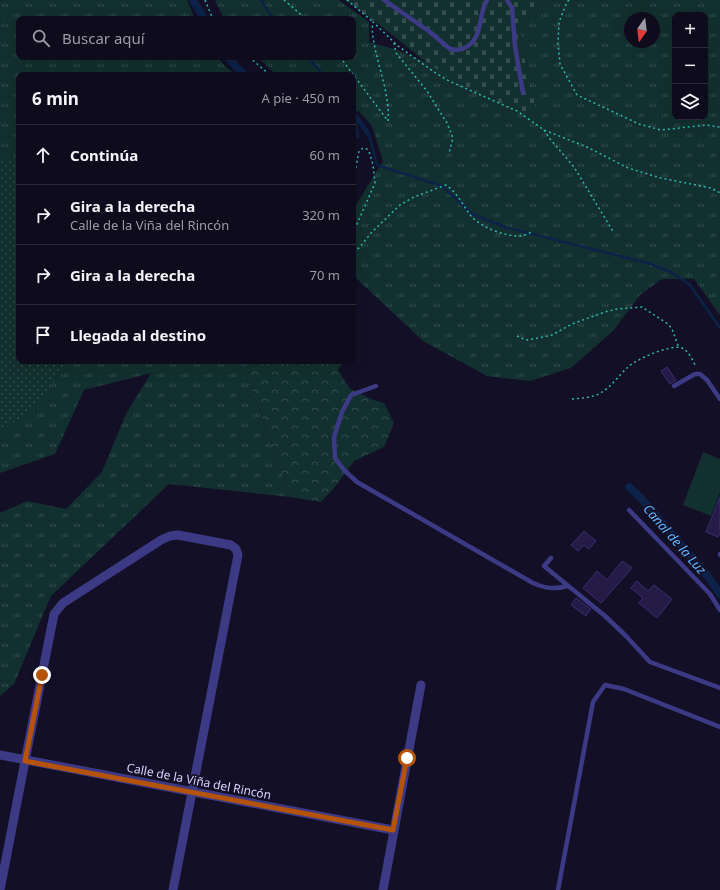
<!DOCTYPE html>
<html lang="es">
<head>
<meta charset="utf-8">
<style>
  body { margin:0; font-family:"Noto Sans",sans-serif; background:#171425; color:#f1f3f6 }
  .controls { position:absolute; right:12px; top:12px; display:grid; overflow:hidden; border-radius:8px; box-shadow:0 4px 16px #0002 }
  .controls button { width:36px; height:36px; display:grid; place-items:center; padding:0; border:0; border-bottom:1px solid #2e2b3b; background:#0e0b1c; color:#f1f3f6; font:20px sans-serif }
  .compass { position:absolute; left:624px; top:12px; width:36px; height:36px; border-radius:50%; background:#0e0b1c; box-shadow:0 4px 16px #0002; rotate:194deg }
  .stop { position:absolute; width:12px; height:12px; margin:-9px; border:3px solid #b45309; border-radius:50%; background:#fff }
  .stop.end { background:#b45309; border-color:#fff; box-shadow:0 1px 4px #0008 }
  .list { margin:0; padding:0; list-style:none }
  h2 { display:flex; justify-content:space-between; align-items:center; height:52px; margin:0; padding:0 16px; font-size:17px }
  h2 small { font-size:13px; font-weight:400; color:#9b9ba3 }
  .list li { display:grid; grid-template-columns:26px 1fr auto; gap:12px; align-items:center; box-sizing:border-box; height:60px; padding:0 16px; border-top:1px solid #2e2b3b }
  .list b { display:block; font-size:15px; white-space:nowrap }
  .list p { margin:0; font-size:13px; white-space:nowrap; color:#9b9ba3 }
  .list em { font-size:13px; font-style:normal; color:#9b9ba3 }
  .icon { flex:none; width:22px; height:22px; fill:none; stroke:currentColor; stroke-width:2; stroke-linecap:round; stroke-linejoin:round }
  .map { position:relative; flex:none; width:720px; height:890px; overflow:hidden }
  .search { position:absolute; background:#0e0b1c; box-shadow:0 4px 16px #0002; left:16px; top:16px; width:340px; height:44px; display:flex; align-items:center; gap:10px; box-sizing:border-box; padding:0 14px; border-radius:8px; color:#9b9ba3; font-size:15px }
  .panel { position:absolute; background:#0e0b1c; box-shadow:0 4px 16px #0002; left:16px; top:72px; width:340px; height:292px; border-radius:8px }
  .map>svg:first-child { display:block }
  .grass { fill:url(#grass-tufts); fill-rule:evenodd }
  .forest { fill:url(#forest-crowns) }
  .cemetery { fill:url(#cemetery-stones) }
  .park { fill:url(#park-dots) }
  .pitch { fill:#12302f }
  .lines { fill:none; stroke-linecap:round; stroke-linejoin:round }
  .stream { stroke:#0c2248; stroke-width:2.5 }
  .canal { stroke:#0c2248; stroke-width:8 }
  .building { fill:#241b47; stroke:#3b2d73 }
  .path { stroke:#2fb8b0; stroke-width:1.5; stroke-dasharray:2 3; stroke-linecap:butt }
  .lane { stroke:#3d3a85; stroke-width:4.5 }
  .street { stroke:#3d3a85; stroke-width:9 }
  .route { stroke:#b45309; stroke-width:5 }
  .labels { text-anchor:middle; dominant-baseline:central; stroke-width:3.5; stroke-linejoin:round; paint-order:stroke }
  .street-label { font-size:12px; fill:#d9d4ff; stroke:#130f26 }
  .water-label { font-size:13px; font-style:italic; fill:#62b6ff; stroke:#130f26 }
</style>
</head>
<body>
<div class="map">
<svg width="720" height="890" viewBox="0 0 720 890">
  <defs>
    <pattern id="grass-tufts" width="24" height="20" patternUnits="userSpaceOnUse"><rect width="24" height="20" fill="#12302f"/><path d="M3 7l-1-3M5 7V3M7 7l1-3M15 17l-1-3M17 17v-4M19 17l1-3" fill="none" stroke="#344d4e"/></pattern>
    <pattern id="forest-crowns" width="20" height="18" patternUnits="userSpaceOnUse"><rect width="20" height="18" fill="#12302f"/><path d="M2 6a3 3 0 1 1 6 0M12 15a3 3 0 1 1 6 0" fill="none" stroke="#344d4e"/></pattern>
    <pattern id="cemetery-stones" width="16" height="16" patternUnits="userSpaceOnUse"><rect width="16" height="16" fill="#12302f"/><path d="M2 7V4a2 2 0 0 1 4 0v3zM10 15v-3a2 2 0 0 1 4 0v3z" fill="#344d4e"/></pattern>
    <pattern id="park-dots" width="8" height="8" patternUnits="userSpaceOnUse"><rect width="8" height="8" fill="#12302f"/><path d="M2 2h.1M6 6h.1" fill="none" stroke="#344d4e" stroke-width="1.8" stroke-linecap="round"/></pattern>
  </defs>
  <rect width="100%" height="100%" fill="#130f26"/>
  <g class="grass">
    <polygon points="0,0 187,0 195,19 19,19 19,57 219,57 222,63 235,75 19,75 19,361 252,361 245,368 290,497 169,484 51,596 14,684 0,696 0,513 27,501 66,509 102,472 126,414 151,373 84,390 55,454 0,473"/>
    <path d="M215 0H339L369 22V42L398 50 446 71 527 72 520 32C523 18 538 10 549 0H720V315L694 279H662L640 295 613 331 571 368 530 381 487 376 423 341 357 279 353 277V210L383 161 372 126 359 111 353 113V75H276L258 57H353V19H224ZM675 15H705V117H675ZM630 18H654V42H630Z"/>
  </g>
  <polygon class="forest" points="254,361 344,361 338,370 350,389 371,399 384,403 394,423 384,447 354,461 334,488 321,502 290,497 245,368"/>
  <path class="cemetery" d="M345 0H549C538 10 523 18 520 32L527 72 533 91 535 107 533 110 522 114 455 81 422 59 385 29Z"/>
  <polygon class="park" points="19,157 19,361 68,361 36,408 0,431 0,162"/>
  <polygon class="pitch" points="703,452 720,459 720,493 711,516 683,505"/>
  <g class="lines">
    <g class="stream">
      <polyline points="261,0 273,19"/>
      <polyline points="308,57 323,75"/>
      <polyline points="353,111 368,131 377,165 442,186 472,214 505,227 651,264 671,272 690,285 720,328"/>
      <polyline points="353,131 358,137 355,117 368,135"/>
    </g>
    <g class="canal">
      <polyline points="193,0 204,19"/>
      <polyline points="228,57 237,68 245,75"/>
      <polyline points="629,487 641,498 706,574 720,594"/>
    </g>
  </g>
  <g class="building">
    <polygon points="667,367 676,380 670,384 661,371"/>
    <polygon points="720,497 720,533 718,537 706,532"/>
    <polygon points="584,531 596,541 589,549 584,545 578,551 571,545"/>
    <polygon points="622,561 632,568 601,603 583,588 597,571 607,580"/>
    <polygon points="637,581 648,591 654,585 672,599 657,618 639,603 643,598 631,588"/>
    <polygon points="576,598 591,609 586,616 571,605"/>
  </g>
  <g class="lines">
    <g class="path">
      <polyline points="205,0 213,19"/>
      <polyline points="284,0 306,19"/>
      <polyline points="347,0 373,22"/>
      <polyline points="569,0 567,2 559,22 558,43 560,64 577,95 639,124 661,130 706,125 720,127"/>
      <polyline points="394,43 396,53 427,91 447,123 453,138 449,153"/>
      <polyline points="249,57 270,75"/>
      <path d="M340 57 388 121C390 100 381 74 376 53 374 42 371 32 373 22L398 46 434 72 449 81 517 111 544 130 587 147 628 168 661 178 711 188 720 193"/>
      <polyline points="544,130 550,139 574,167 614,233"/>
      <polyline points="353,172 356,167 359,151 363,148 367,149 370,154 373,165 375,183 353,233"/>
      <path d="M353 251 359 248 371 233 400 205 414 197 446 185C458 193 463 206 471 216 482 228 506 237 522 236 526 235 530 233 533 231"/>
      <polyline points="517,336 526,340 534,339 552,335 572,324 605,312 617,309 642,307 668,324 672,329 679,348"/>
      <path d="M572 399C582 398 593 398 602 392 612 386 619 375 628 367 637 359 670 344 682 348 689 351 693 361 696 367"/>
    </g>
    <g class="lane">
      <path d="M384 0 430 32 450 49C457 51 462 50 468 46 483 36 478 15 487 0"/>
      <polyline points="507,0 512,8 515,46 523,93"/>
      <path d="M376 386 351 395 342 412 334 437 335 458 344 470 357 482 533 583C545 588 554 590 567 586"/>
      <polyline points="674,386 695,374 700,374 707,380 720,399"/>
      <polyline points="629,510 710,594 720,610"/>
      <polyline points="720,555 720,554"/>
      <polyline points="551,558 544,566 605,616 625,635 650,662 720,688"/>
      <polyline points="558,890 593,702 605,685 624,689 720,727"/>
    </g>
    <g class="street">
      <polyline points="0,755 393,830"/>
      <polyline points="0,890 25,761 54,614 63,603 161,540 170,536 178,535 231,545 236,549 238,555 173,890"/>
      <polyline points="383,890 421,685"/>
    </g>
  </g>
  <g class="lines">
    <polyline class="route" points="42,675 25,761 393,830 407,758"/>
  </g>
  <g class="labels">
    <g class="street-label">
      <text transform="translate(199 781) rotate(11)">Calle de la Viña del Rincón</text>
    </g>
    <g class="water-label">
      <text transform="translate(675 539) rotate(49)">Canal de la Luz</text>
    </g>
  </g>
</svg>
<div class="controls">
<button>+</button>
<button>−</button>
<button><svg class="icon" aria-label="layers" viewBox="0 0 24 24"><path d="M12 4l9 5-9 5-9-5zM3 14l9 5 9-5"/></svg></button>
</div>
<svg class="compass" viewBox="-18 -18 36 36"><path d="M0-13l5 13h-10z" fill="#e53935"/><path d="M0 13l5-13h-10z" fill="#9b9ba3"/></svg>
<div class="stop" style="left:407px;top:758px"></div>
<div class="stop end" style="left:42px;top:675px"></div>
<div class="search"><svg class="icon" aria-label="search" viewBox="0 0 24 24"><circle cx="10" cy="10" r="6"/><path d="M15 15l6 6"/></svg>Buscar aquí</div>
<section class="panel">
<h2>6 min<small>A pie · 450 m</small></h2>
<ul class="list">
<li><svg class="icon" aria-label="ahead" viewBox="0 0 24 24"><path d="M12 20V5M6 11l6-6 6 6"/></svg><div><b>Continúa</b></div><em>60 m</em></li>
<li><svg class="icon" aria-label="right" viewBox="0 0 24 24"><path d="M7 20v-9h11M14 6l5 5-5 5"/></svg><div><b>Gira a la derecha</b><p>Calle de la Viña del Rincón</p></div><em>320 m</em></li>
<li><svg class="icon" aria-label="right" viewBox="0 0 24 24"><path d="M7 20v-9h11M14 6l5 5-5 5"/></svg><div><b>Gira a la derecha</b></div><em>70 m</em></li>
<li><svg class="icon" aria-label="arrive" viewBox="0 0 24 24"><path d="M6 21V4h12l-3 4 3 4H6"/></svg><div><b>Llegada al destino</b></div></li>
</ul>
</section>
</div>
</body>
</html>
